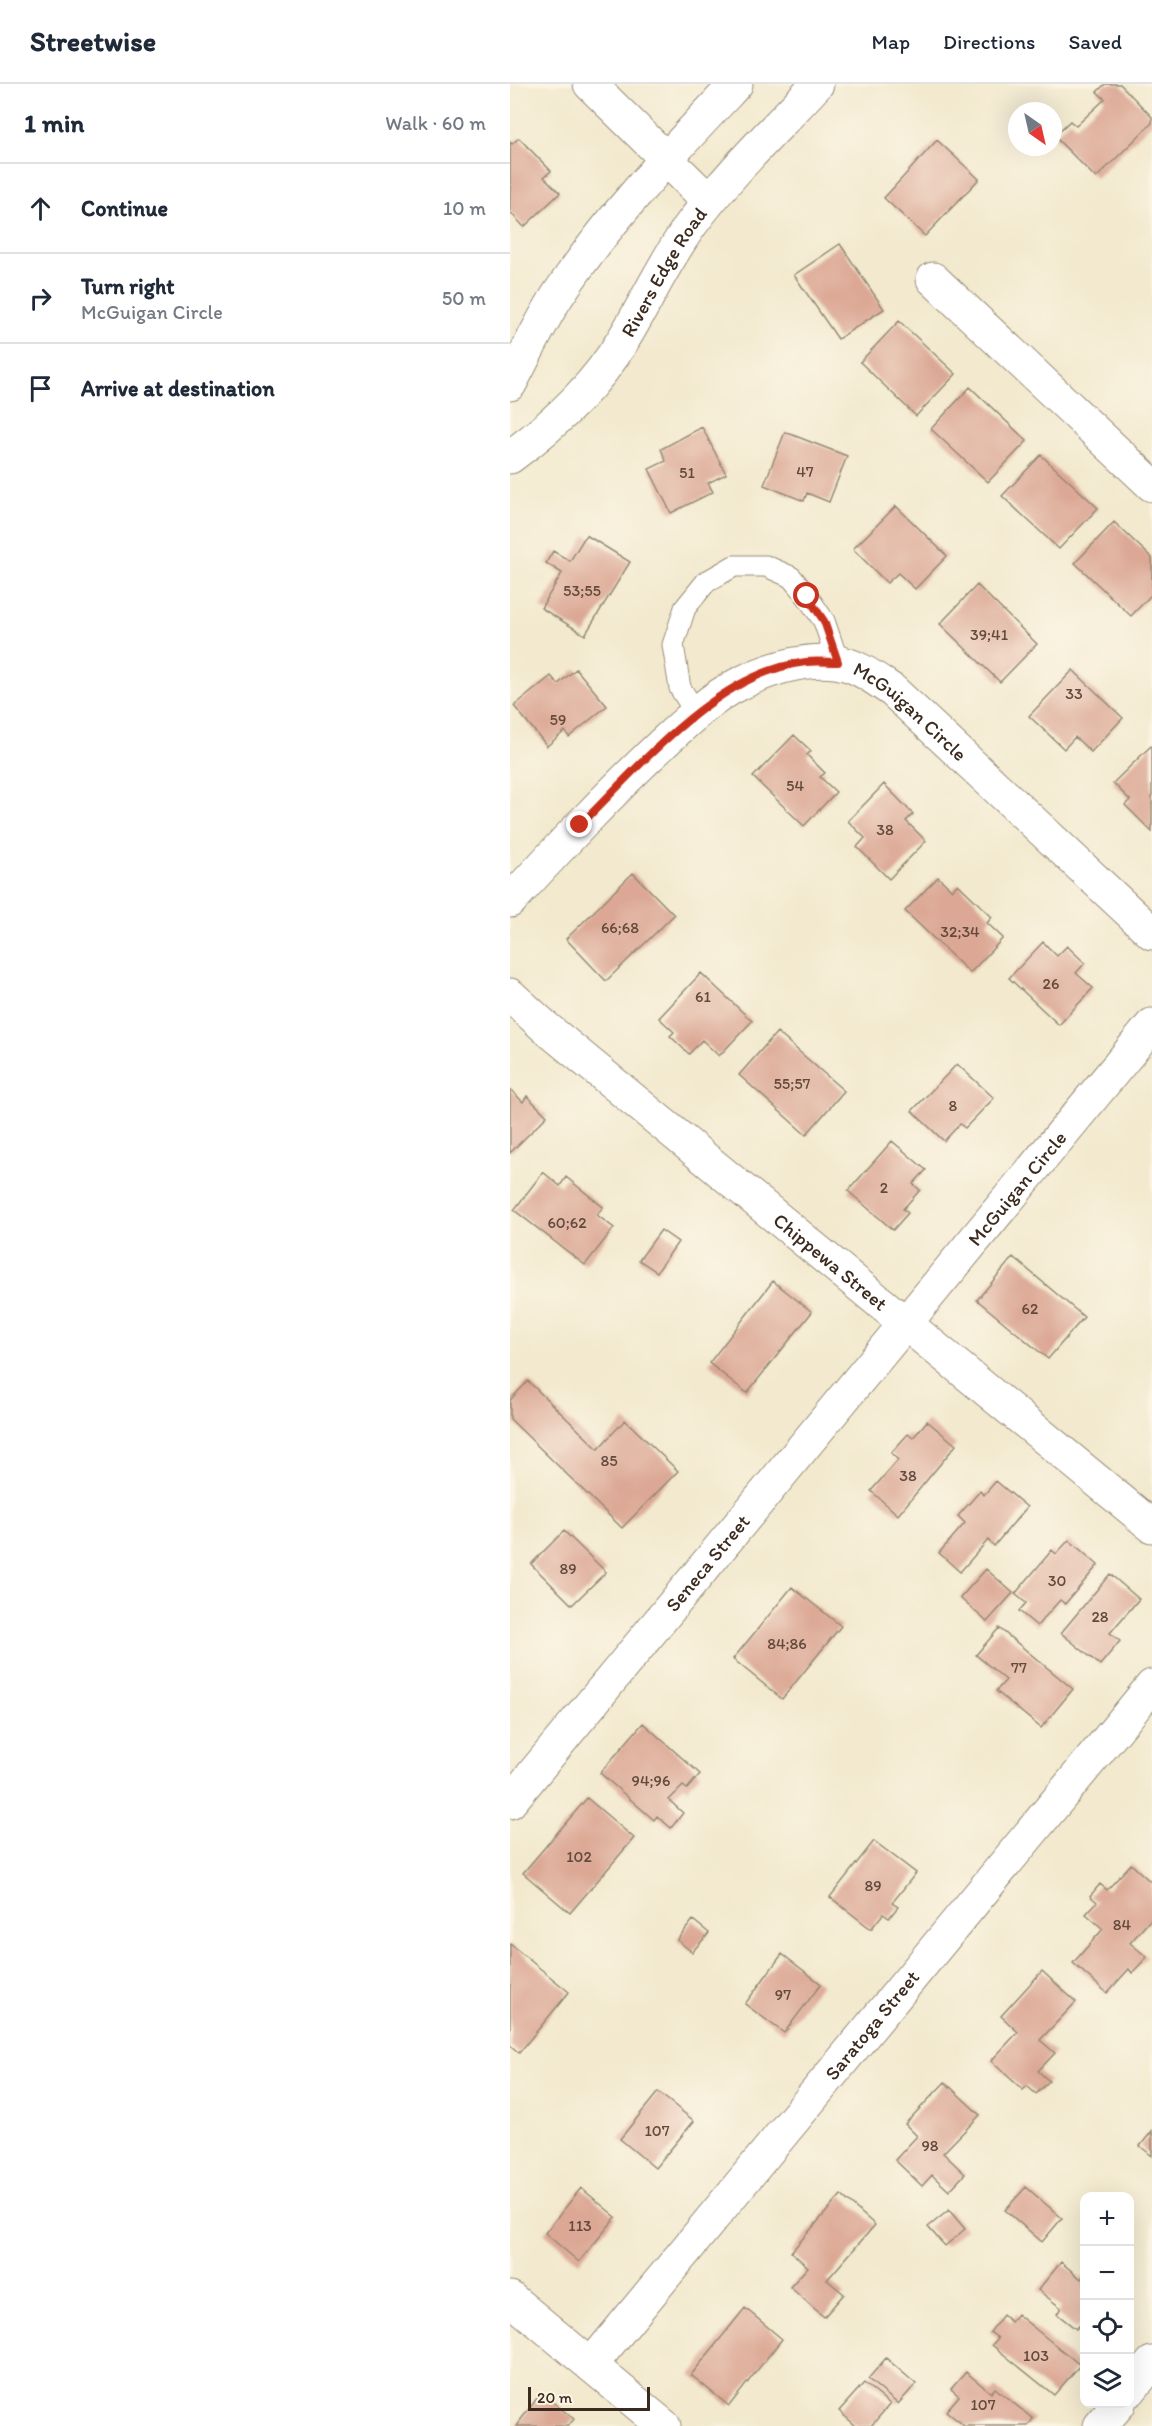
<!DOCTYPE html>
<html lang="en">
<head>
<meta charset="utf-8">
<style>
	:root { --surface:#fff; --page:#f6f6f7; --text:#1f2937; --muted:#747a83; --line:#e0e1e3 }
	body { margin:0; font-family:Itim,sans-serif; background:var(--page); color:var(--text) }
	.controls { position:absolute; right:18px; bottom:18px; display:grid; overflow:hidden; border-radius:12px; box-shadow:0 6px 24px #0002 }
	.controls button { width:54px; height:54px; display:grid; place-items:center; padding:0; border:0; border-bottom:2px solid var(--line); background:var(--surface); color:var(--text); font:30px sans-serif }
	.compass { position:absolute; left:498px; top:18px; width:54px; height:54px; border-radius:50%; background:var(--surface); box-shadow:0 6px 24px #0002; rotate:146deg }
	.scale { position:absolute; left:18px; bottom:15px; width:122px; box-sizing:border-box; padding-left:6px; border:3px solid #3b2a1e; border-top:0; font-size:16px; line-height:21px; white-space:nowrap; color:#3b2a1e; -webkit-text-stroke:4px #fcf5e5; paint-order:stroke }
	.stop { position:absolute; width:18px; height:18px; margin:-14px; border:4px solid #c8321e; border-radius:50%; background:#fff }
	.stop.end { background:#c8321e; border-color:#fff; box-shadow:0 2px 6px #0008 }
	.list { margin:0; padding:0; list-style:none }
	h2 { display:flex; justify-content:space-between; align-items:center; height:78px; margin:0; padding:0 24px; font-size:26px }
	h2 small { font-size:20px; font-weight:400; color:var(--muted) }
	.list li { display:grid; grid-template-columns:39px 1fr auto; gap:18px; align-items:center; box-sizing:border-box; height:90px; padding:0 24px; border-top:2px solid var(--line) }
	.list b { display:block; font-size:22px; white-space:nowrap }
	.list p { margin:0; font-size:20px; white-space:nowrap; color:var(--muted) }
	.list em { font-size:20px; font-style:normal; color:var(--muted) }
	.icon { flex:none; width:33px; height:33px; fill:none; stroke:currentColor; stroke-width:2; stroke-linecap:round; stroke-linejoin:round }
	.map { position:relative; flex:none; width:642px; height:2342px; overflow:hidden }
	header { display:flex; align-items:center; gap:36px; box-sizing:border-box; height:84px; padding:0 30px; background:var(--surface); border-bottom:2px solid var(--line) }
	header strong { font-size:28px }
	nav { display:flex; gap:33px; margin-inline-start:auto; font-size:21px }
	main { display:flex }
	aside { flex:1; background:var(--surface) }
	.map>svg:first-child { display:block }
	.building { fill:#dca895 }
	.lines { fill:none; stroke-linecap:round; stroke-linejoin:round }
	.lane-casing { stroke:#968a76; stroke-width:23 }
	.street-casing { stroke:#968a76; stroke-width:35 }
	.lane { stroke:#fff; stroke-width:21 }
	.street { stroke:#fff; stroke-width:33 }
	.route { stroke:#c8321e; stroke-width:8 }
	.labels { text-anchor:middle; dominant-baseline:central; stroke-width:6; stroke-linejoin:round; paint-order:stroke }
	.number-label { font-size:16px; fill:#634a3c }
	.street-label { font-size:20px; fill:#3b2a1e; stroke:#fcf5e5 }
</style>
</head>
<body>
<header>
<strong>Streetwise</strong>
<nav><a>Map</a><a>Directions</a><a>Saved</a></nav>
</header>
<main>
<aside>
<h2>1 min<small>Walk · 60 m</small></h2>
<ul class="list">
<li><svg class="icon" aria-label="ahead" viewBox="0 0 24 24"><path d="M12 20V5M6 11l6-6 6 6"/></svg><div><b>Continue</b></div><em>10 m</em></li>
<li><svg class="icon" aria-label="right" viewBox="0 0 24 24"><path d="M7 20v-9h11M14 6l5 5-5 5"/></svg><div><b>Turn right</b><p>McGuigan Circle</p></div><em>50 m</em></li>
<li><svg class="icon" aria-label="arrive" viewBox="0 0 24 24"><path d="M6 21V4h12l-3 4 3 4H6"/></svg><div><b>Arrive at destination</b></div></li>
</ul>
</aside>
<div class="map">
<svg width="642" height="2342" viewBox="0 0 642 2342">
	<rect width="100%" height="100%" fill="#fcf5e5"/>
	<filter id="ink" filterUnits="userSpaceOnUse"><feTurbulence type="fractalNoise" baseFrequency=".0167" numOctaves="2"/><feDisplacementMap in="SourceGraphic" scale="12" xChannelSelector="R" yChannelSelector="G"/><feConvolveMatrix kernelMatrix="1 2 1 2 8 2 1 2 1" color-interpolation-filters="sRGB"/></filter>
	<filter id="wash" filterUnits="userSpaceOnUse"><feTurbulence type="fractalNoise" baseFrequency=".008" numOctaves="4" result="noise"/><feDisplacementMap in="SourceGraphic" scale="24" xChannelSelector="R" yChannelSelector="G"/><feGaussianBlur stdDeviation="1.35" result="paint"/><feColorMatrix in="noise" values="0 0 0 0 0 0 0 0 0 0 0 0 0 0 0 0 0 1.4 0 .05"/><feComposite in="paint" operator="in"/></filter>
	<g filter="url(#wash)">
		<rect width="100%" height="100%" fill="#f2e9ce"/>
		<g id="blocks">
			<path class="building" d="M 595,0 L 610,0 L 642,33 L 642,39 L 586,94 L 544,52 L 560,37 L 566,42 L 595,15 L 587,8 Z
				M 9,54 L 41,87 L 34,93 L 50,109 L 14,143 L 0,128 L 0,58 L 2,60 Z
				M 427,56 L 469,95 L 415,152 L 374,114 Z
				M 330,160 L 374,225 L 328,255 L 284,191 Z
				M 389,237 L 446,290 L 406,332 L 350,278 Z
				M 460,303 L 517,357 L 478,398 L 421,345 Z
				M 192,343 L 216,390 L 198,399 L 203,408 L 161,429 L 139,385 L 156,377 L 151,365 Z
				M 275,348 L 337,372 L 319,418 L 297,409 L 294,417 L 254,401 Z
				M 531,371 L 588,424 L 549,465 L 492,412 Z
				M 386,422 L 437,472 L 405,505 L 388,489 L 377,499 L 343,465 Z
				M 604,438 L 642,474 L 642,510 L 621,532 L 565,479 Z
				M 76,451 L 120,478 L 75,551 L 31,524 L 52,489 L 36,479 L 43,467 L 60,477 Z
				M 467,501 L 527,560 L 490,598 L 430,540 Z
				M 66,585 L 97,622 L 59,653 L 55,647 L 37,662 L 4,622 L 41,592 L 48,600 Z
				M 563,586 L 613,634 L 581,668 L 565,653 L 554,665 L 519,632 Z
				M 284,651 L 301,667 L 297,671 L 315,689 L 310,693 L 326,708 L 294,742 L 243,693 Z
				M 641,662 L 642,663 L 642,748 L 615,721 L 620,716 L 603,699 Z
				M 374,700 L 403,730 L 396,737 L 416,757 L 379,795 L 347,763 L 355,754 L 338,737 Z
				M 123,789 L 164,831 L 96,897 L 56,855 Z
				M 428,793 L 442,806 L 448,800 L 482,833 L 477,839 L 493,854 L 460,889 L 395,827 Z
				M 533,858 L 547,872 L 557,862 L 575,879 L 566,889 L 583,904 L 549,941 L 499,894 Z
				M 191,889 L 242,937 L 209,972 L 192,956 L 179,970 L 160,952 L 164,948 L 149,934 Z
				M 267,948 L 334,1007 L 296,1051 L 229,991 Z
				M 447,980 L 484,1014 L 455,1044 L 450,1040 L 434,1057 L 402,1027 Z
				M 0,1005 L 13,1018 L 17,1012 L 37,1032 L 0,1069 Z
				M 382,1057 L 416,1086 L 403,1100 L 410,1106 L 393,1125 L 398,1129 L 383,1146 L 338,1107 Z
				M 33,1088 L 50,1102 L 56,1093 L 93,1123 L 87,1131 L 104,1144 L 75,1181 L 4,1126 Z
				M 151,1146 L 168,1158 L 147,1188 L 129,1176 Z
				M 503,1173 L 574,1233 L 538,1275 L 467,1216 Z
				M 263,1197 L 302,1228 L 237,1309 L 199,1279 Z
				M 18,1297 L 88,1365 L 115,1336 L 168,1387 L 112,1444 L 0,1335 L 0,1316 Z
				M 417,1337 L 446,1361 L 388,1431 L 361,1407 L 388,1376 L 381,1369 L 398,1350 L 403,1354 Z
				M 486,1397 L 517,1423 L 484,1462 L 478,1456 L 450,1488 L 429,1469 L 455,1439 L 448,1432 L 470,1407 L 474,1411 Z
				M 54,1447 L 96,1488 L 62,1521 L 21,1480 Z
				M 559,1456 L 588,1481 L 555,1520 L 550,1516 L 527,1542 L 509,1527 L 516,1519 L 505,1510 L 542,1466 L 546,1470 Z
				M 476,1485 L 503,1509 L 477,1538 L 450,1514 Z
				M 600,1490 L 629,1515 L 600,1549 L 610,1557 L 590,1581 L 551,1549 Z
				M 282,1503 L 331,1542 L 272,1615 L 223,1575 Z
				M 489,1544 L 563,1605 L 531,1644 L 486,1607 L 496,1596 L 466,1571 Z
				M 133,1639 L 190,1690 L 177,1705 L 173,1702 L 159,1716 L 173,1729 L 161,1744 L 147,1732 L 144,1736 L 90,1689 Z
				M 77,1714 L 124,1754 L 60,1829 L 13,1789 Z
				M 364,1757 L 406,1789 L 382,1819 L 388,1823 L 379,1834 L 373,1830 L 361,1845 L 320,1813 Z
				M 621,1780 L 642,1799 L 642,1834 L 620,1859 L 637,1873 L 622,1889 L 619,1885 L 597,1909 L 563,1879 L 593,1845 L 576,1830 L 587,1818 L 580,1812 L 590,1800 L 597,1806 Z
				M 183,1836 L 199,1849 L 182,1868 L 167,1856 Z
				M 0,1860 L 59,1908 L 9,1969 L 0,1961 Z
				M 272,1870 L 311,1900 L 274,1949 L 235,1920 Z
				M 532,1887 L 566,1918 L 530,1956 L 545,1969 L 528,1987 L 539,1997 L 526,2010 L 517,2002 L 513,2006 L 481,1977 L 508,1948 L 491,1932 Z
				M 435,1998 L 470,2031 L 433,2069 L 455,2090 L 439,2107 L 422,2091 L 412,2102 L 385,2076 L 407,2052 L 395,2040 Z
				M 148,2008 L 184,2037 L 145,2084 L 110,2055 Z
				M 642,2047 L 642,2072 L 630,2062 Z
				M 516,2103 L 552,2134 L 532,2158 L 495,2126 Z
				M 71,2104 L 106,2133 L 69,2178 L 35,2149 Z
				M 331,2111 L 365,2141 L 317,2196 L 334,2210 L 314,2233 L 280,2203 L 298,2183 L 281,2168 Z
				M 439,2126 L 455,2145 L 435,2162 L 418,2143 Z
				M 551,2178 L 571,2195 L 574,2191 L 574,2244 L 571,2240 L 566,2245 L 547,2230 L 551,2224 L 528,2206 Z
				M 235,2224 L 272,2255 L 219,2322 L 181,2291 Z
				M 507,2230 L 570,2281 L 544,2311 L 482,2261 L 488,2254 L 480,2248 L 493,2231 L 501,2238 Z
				M 376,2274 L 406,2300 L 388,2320 L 358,2295 Z
				M 456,2288 L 481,2309 L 485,2304 L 523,2335 L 518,2342 L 454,2342 L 436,2327 L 449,2312 L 441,2305 Z
				M 354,2299 L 380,2320 L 361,2342 L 346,2342 L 329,2327 Z
				M 31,2309 L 64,2335 L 58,2342 L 6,2342 Z"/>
		</g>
	</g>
	<g filter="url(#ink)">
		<use href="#blocks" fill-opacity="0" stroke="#968a76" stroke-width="1.5"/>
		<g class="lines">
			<defs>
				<path id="lane" d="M 186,629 L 170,604 L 163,561 L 175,524 L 196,498 L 224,482 L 256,482 L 281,493 L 297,512 L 314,537 L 328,578"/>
				<g id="street">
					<path d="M 80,0 L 199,117"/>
					<path d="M 423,195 L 642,401"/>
					<path d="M 0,300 C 16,270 30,239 48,211 C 99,134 163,67 226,0"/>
					<path id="s1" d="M 0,373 C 44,341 85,303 113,256 C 136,219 154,178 180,142 C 217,91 265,46 307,0"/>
					<path id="s2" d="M 0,817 C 49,764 98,711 150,662 C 174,640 199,615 229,600 C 259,585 292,574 326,578 C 348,581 365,595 383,607 L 642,849"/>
					<path id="s3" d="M 0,911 L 35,943 L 642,1442"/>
					<path id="s4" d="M 0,1718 L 642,941"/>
					<path d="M 0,2214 L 154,2342"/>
					<path id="s5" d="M 81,2281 L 642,1602"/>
					<path d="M 620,2306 L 642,2279"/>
					<path d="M 590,2342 L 609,2320"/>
				</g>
			</defs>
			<use href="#lane" class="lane-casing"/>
			<use href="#street" class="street-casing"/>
			<use href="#lane" class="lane"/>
			<use href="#street" class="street"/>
		</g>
	</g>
	<g class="lines" filter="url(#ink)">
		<path class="route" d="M 70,741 C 130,682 207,588 296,578 C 306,577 317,578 328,578 L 314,537 L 297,512"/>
	</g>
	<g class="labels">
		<g class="number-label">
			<text x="295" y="387">47</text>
			<text x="177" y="388">51</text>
			<text x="72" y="506">53;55</text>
			<text x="479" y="550">39;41</text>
			<text x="564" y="609">33</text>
			<text x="48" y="635">59</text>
			<text x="285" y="701">54</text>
			<text x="375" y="745">38</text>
			<text x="110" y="843">66;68</text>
			<text x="450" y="847">32;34</text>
			<text x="541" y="899">26</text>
			<text x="193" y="912">61</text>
			<text x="282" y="999">55;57</text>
			<text x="443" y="1021">8</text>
			<text x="374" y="1103">2</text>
			<text x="57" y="1138">60;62</text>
			<text x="520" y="1224">62</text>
			<text x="99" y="1376">85</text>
			<text x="398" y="1391">38</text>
			<text x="58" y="1484">89</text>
			<text x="547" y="1496">30</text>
			<text x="590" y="1532">28</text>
			<text x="277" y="1559">84;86</text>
			<text x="509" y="1583">77</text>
			<text x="141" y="1696">94;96</text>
			<text x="69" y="1772">102</text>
			<text x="363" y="1801">89</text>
			<text x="612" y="1840">84</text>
			<text x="273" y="1910">97</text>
			<text x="147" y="2046">107</text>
			<text x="420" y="2061">98</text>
			<text x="70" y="2141">113</text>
			<text x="526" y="2271">103</text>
			<text x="473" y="2320">107</text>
		</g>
		<g class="street-label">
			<text stroke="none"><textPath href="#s1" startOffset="243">Rivers Edge Road</textPath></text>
			<text stroke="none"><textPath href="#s2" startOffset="508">McGuigan Circle</textPath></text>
			<text stroke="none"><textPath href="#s4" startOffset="796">McGuigan Circle</textPath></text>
			<text stroke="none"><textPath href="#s3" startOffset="417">Chippewa Street</textPath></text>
			<text stroke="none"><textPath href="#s4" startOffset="310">Seneca Street</textPath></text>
			<text stroke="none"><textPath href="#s5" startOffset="441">Saratoga Street</textPath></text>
		</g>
	</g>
</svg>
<div class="controls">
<button>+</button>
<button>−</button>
<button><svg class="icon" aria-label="locate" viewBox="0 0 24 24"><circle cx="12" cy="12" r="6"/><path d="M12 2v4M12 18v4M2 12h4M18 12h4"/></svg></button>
<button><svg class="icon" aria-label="layers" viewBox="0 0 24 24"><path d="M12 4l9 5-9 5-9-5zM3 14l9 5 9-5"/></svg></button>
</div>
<svg class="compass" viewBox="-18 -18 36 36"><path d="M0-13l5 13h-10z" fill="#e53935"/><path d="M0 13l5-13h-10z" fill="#747a83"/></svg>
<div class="scale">20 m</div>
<div class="stop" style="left:297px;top:512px"></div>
<div class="stop end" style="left:70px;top:741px"></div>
</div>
</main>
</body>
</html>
